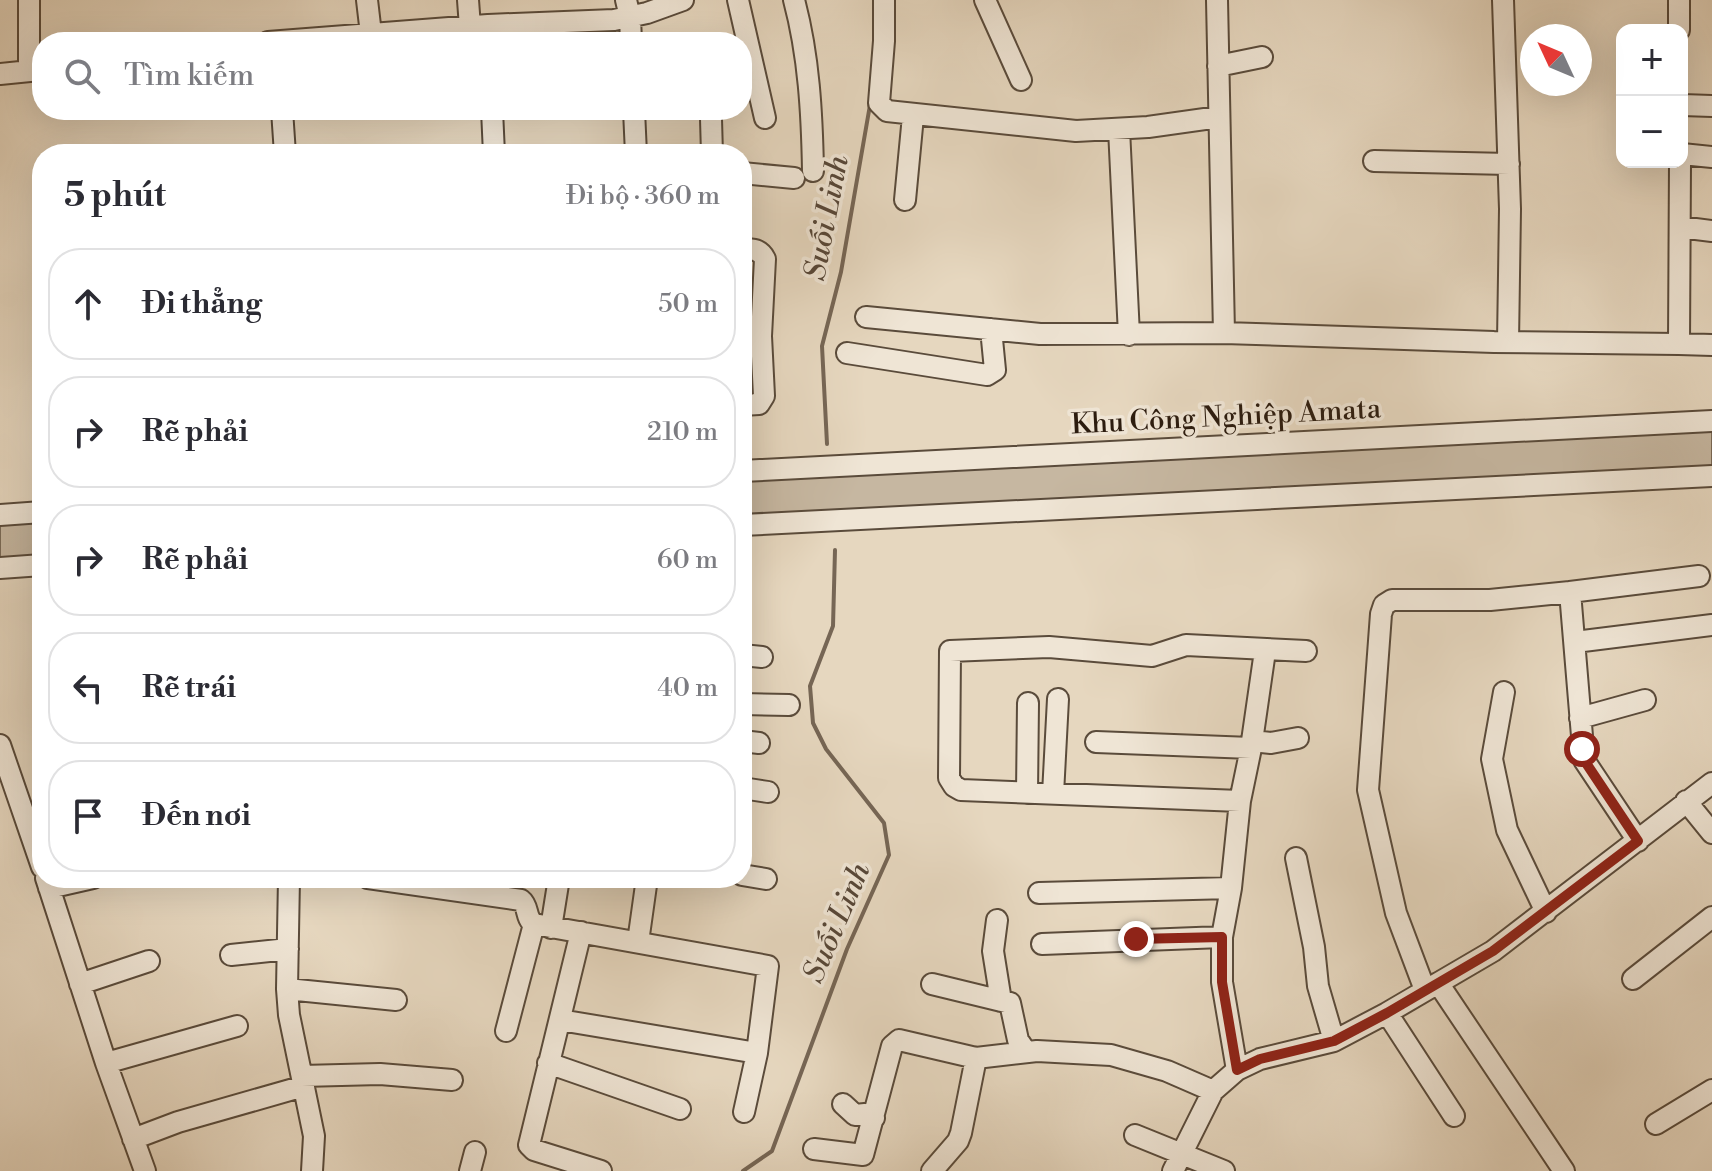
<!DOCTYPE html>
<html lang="vi">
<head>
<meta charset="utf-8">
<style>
	:root { --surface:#fff; --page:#f2f2f3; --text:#2b2b33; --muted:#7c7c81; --line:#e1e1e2 }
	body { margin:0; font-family:"Libre Bodoni",serif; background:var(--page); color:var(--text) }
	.controls { position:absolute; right:24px; top:24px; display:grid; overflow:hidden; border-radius:16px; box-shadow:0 8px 32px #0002 }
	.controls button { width:72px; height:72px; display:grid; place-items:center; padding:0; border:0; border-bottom:2px solid var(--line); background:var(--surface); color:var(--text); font:40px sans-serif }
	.compass { position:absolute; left:1520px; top:24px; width:72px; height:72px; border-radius:50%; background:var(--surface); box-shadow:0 8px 32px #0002; rotate:314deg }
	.stop { position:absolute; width:24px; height:24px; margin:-18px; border:6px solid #8f2418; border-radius:50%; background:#fff }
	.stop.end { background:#8f2418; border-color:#fff; box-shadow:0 2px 8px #0008 }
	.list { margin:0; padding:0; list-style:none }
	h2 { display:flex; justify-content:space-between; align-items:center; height:104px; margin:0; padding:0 32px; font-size:34px }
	h2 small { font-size:26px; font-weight:400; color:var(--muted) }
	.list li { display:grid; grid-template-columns:52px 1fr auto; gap:24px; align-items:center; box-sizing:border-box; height:112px; margin:0 16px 16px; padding:0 16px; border:2px solid var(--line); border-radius:32px }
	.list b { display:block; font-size:30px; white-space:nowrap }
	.list em { font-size:26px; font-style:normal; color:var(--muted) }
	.icon { flex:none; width:44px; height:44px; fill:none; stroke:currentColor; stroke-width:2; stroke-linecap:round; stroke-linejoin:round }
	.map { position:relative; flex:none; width:1712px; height:1171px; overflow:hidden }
	.search { position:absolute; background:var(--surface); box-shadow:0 8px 32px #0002; left:32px; top:32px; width:720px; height:88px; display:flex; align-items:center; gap:20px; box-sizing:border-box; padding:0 28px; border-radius:32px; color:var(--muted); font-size:30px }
	.panel { position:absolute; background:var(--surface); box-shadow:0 8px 32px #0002; left:32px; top:144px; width:720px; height:744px; border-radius:32px }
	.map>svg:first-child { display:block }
	.green { fill:#c6b7a1; stroke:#796a58; stroke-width:2 }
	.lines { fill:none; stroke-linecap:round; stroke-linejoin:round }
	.stream { stroke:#766655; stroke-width:4 }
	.minor-casing { stroke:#5a4b3b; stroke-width:24 }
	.minor { stroke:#efe5d5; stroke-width:20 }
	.route { stroke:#8f2418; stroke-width:10 }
	.labels { text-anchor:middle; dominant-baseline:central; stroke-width:7; stroke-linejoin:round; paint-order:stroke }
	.street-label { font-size:28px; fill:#2c1c0f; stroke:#efe5d5 }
	.water-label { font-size:30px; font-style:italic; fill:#574738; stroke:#efe5d5 }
</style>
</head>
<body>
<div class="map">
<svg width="1712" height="1171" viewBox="0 0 1712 1171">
	<rect width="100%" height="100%" fill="#e6d7bf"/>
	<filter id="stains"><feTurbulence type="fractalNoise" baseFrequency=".0025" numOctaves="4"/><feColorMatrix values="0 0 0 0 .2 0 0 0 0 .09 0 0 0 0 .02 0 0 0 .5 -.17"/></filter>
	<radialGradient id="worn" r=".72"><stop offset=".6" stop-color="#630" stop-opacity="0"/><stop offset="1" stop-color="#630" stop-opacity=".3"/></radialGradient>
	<path class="green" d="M 1712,429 L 1712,468 L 742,517 L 742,479 Z
		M 42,521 L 42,557 L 0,559 L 0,523 Z"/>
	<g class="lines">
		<path class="stream" d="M 827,444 L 822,346 L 841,272 L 870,105
			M 743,1171 L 772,1151 L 847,949 L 889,855 L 884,823 L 826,749 L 813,723 L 810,686 L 833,626 L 835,550"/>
		<defs>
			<path id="minor" d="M 367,0 L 371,34
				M 468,0 L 470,27
				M 626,0 L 630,17 L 631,42
				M 738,0 L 765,118
				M 794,0 C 809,56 812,114 813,171
				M 884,0 L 884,41 L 879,103 L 887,111 L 1076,131 L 1148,127 L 1219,117
				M 985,0 L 1021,80
				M 1217,0 L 1224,333
				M 1503,0 L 1510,209 L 1508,342
				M 1679,0 L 1679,30
				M 268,42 L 488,25 L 614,20 L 647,13 L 683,0
				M 1218,66 L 1262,57
				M 29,71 L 29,0
				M 0,74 L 40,70
				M 1682,105 L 1712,106
				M 282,110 L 285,154
				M 492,110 L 494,154
				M 634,110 L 636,154
				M 711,119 L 712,154
				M 1119,129 L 1129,335
				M 1682,154 L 1712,157
				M 1374,161 L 1509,164
				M 742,173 L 794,178
				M 905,200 L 913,116
				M 1680,227 L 1712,231
				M 742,249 C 753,249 760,249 765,259 L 761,336 L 764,396 L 759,404 L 742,405
				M 866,317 L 1040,334 L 1224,333 L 1494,342 L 1679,344 L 1680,162
				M 1679,344 L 1712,345
				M 847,353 L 987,375 L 995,370 L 991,329
				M 742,471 L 1712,421
				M 0,515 L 42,512
				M 742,525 L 1712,476
				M 0,568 L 42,565
				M 1570,592 L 1699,576
				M 1575,642 L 1712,625
				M 742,655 L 762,657
				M 1504,692 L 1492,759 L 1507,830 L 1546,912
				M 742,704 L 789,705
				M 1580,718 L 1645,700
				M 742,741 L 759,743
				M 1252,741 L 1271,743 L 1298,738
				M 1096,742 L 1251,748
				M 0,745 L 42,867
				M 742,788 L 768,792
				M 1027,793 L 1028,703
				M 1053,794 L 1058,699
				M 1240,801 L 961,790 L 954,786 L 949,778 L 950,651 L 1049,647 L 1152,656 L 1186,645 L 1306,651
				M 1686,801 L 1712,833
				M 1296,858 L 1314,947 L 1318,986 L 1334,1041
				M 742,875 L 766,879
				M 46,878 L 106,1063 L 145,1171
				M 289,878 L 287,989 L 289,1015 L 314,1136 L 312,1171
				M 368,878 L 521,900 C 529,906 525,918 534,924 L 768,966 L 757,1053 L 744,1112
				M 49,888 L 93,878
				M 1039,893 L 1231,888
				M 997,920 L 993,951 L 1001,1001
				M 551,928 L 559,878
				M 581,932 L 529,1145 L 534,1150 L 601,1171
				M 638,942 L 647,878
				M 1042,944 L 1222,937
				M 231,955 L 288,949
				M 1633,979 L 1712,917
				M 1438,983 L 1564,1171
				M 80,984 L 149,961
				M 932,984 L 1010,1003 L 1018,1040 L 1026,1052
				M 287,989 L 396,1000
				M 1425,990 L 1396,913 L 1368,790 L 1381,614 L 1384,605 L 1392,600 L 1490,600 L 1570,592 L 1584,760 L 1638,841
				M 1387,1013 L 1454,1116
				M 560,1020 L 757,1053
				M 506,1031 L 534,924
				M 106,1063 L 237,1026
				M 548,1063 L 680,1109
				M 1237,1070 L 1222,982 L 1222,937 L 1231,888 L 1240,801 L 1251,748 L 1265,651
				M 302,1076 L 380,1074 L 452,1080
				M 843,1104 L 855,1115 L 865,1114 L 874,1118
				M 1656,1124 L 1712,1090
				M 1135,1135 L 1224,1171
				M 133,1139 L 178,1122 L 304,1086
				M 814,1149 L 863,1155 L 892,1046 L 899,1040 L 976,1058 L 1037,1051 L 1111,1055 L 1167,1071 L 1213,1091
				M 470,1171 L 475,1152
				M 932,1171 L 958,1141 L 961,1133 L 976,1058
				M 1173,1171 L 1213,1091 L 1237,1070 L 1260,1059 L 1334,1041 L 1387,1013 L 1493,951 L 1712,783"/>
		</defs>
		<use href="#minor" class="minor-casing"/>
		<use href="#minor" class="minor"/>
	</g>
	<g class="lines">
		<path class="route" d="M 1136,939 L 1222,937 L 1222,982 L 1237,1070 L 1260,1059 L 1334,1041 L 1387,1013 L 1493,951 L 1638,841 L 1584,760 L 1582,749"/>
	</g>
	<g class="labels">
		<g class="street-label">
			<text transform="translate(1226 417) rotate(-3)">Khu Công Nghiệp Amata</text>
		</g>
		<g class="water-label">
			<text transform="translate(827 218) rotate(-79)">Suối Linh</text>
			<text transform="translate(837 923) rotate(-67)">Suối Linh</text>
		</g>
	</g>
	<rect width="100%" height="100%" filter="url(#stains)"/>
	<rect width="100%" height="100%" fill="url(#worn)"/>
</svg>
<div class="controls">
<button>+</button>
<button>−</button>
</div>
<svg class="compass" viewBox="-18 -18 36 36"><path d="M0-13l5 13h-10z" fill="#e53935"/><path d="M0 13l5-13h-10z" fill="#7c7c81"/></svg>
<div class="stop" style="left:1582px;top:749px"></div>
<div class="stop end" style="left:1136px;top:939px"></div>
<div class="search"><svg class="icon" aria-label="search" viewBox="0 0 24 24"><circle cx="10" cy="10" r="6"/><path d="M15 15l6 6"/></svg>Tìm kiếm</div>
<section class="panel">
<h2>5 phút<small>Đi bộ · 360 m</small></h2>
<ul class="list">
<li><svg class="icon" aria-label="ahead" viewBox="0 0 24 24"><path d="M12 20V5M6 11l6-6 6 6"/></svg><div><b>Đi thẳng</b></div><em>50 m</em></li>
<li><svg class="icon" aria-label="right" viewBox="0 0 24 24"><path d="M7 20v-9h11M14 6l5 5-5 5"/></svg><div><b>Rẽ phải</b></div><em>210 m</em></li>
<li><svg class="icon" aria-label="right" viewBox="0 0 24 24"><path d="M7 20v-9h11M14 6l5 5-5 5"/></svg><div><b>Rẽ phải</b></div><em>60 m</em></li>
<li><svg class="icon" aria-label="left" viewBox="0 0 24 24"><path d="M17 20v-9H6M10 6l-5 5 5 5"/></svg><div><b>Rẽ trái</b></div><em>40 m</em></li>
<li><svg class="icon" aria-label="arrive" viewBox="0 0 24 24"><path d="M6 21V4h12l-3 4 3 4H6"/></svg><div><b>Đến nơi</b></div></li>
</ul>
</section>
</div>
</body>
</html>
